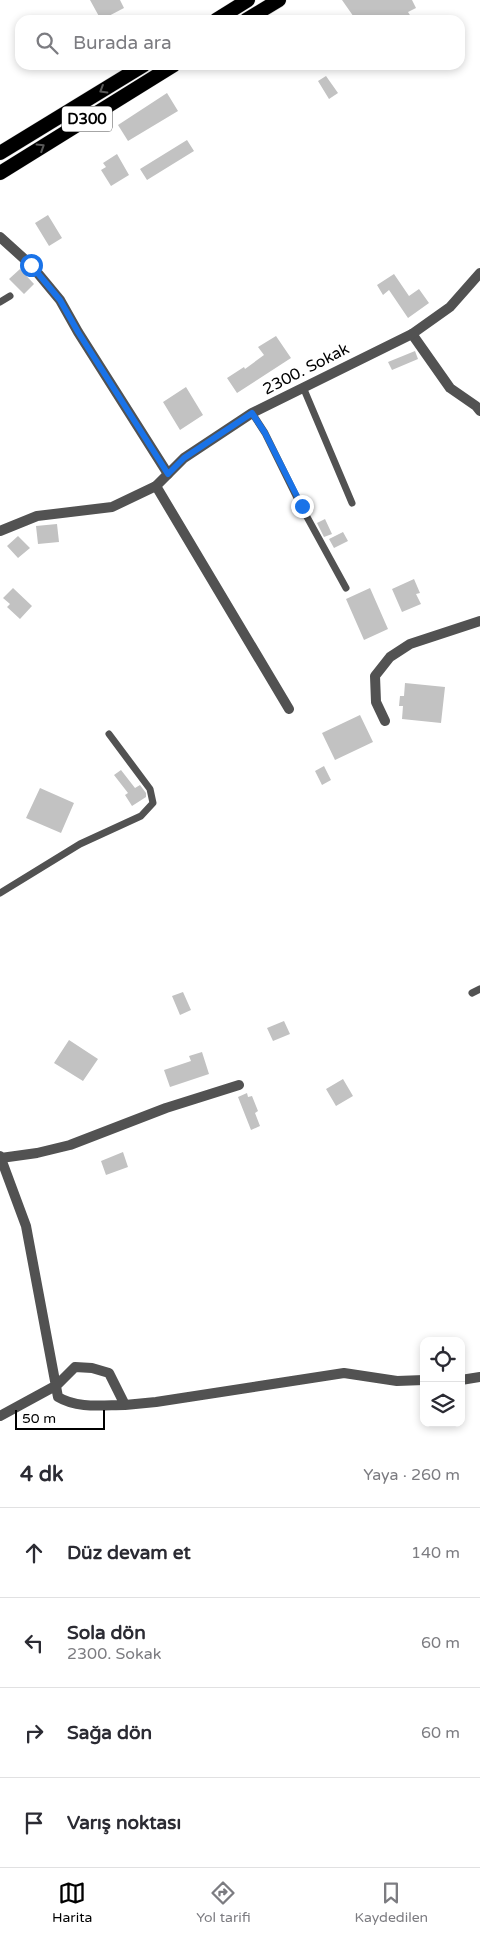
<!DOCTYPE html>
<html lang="tr">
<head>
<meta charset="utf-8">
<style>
	:root { --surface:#fff; --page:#f2f2f3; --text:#2b2b33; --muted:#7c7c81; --line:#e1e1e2; --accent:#000 }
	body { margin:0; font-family:"Varela Round",sans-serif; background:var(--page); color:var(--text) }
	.controls { position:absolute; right:15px; bottom:15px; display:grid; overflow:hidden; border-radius:10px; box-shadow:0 2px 8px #0003 }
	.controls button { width:45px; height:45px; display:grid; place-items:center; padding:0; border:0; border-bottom:1px solid var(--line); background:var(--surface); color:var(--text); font:25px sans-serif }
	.scale { position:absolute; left:15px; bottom:12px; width:90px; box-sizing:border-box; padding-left:5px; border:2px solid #000; border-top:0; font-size:14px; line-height:18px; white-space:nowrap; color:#000; -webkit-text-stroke:4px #fff; paint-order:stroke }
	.stop { position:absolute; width:15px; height:15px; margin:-11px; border:4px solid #1a73e8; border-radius:50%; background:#fff }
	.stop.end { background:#1a73e8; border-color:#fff; box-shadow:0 1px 5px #0008 }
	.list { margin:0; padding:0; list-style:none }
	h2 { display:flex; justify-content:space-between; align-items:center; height:65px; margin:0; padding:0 20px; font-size:21px }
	h2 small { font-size:16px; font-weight:400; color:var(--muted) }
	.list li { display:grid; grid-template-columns:32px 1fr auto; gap:15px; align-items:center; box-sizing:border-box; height:90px; padding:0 20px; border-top:1px solid var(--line) }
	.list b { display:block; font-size:19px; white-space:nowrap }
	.list p { margin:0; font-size:16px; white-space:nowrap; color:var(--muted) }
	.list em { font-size:16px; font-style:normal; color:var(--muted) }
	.icon { flex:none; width:28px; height:28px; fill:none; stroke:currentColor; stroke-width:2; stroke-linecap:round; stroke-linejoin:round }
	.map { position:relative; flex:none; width:480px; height:1442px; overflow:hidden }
	.search { position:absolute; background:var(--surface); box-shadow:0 2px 8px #0003; left:15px; right:15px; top:15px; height:55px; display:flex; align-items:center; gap:12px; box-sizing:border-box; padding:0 18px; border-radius:15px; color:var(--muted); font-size:19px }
	.sheet { height:425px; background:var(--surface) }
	nav { display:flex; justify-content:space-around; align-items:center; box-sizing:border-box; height:70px; border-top:1px solid var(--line); background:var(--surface); font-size:14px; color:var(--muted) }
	nav a { display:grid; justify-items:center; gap:2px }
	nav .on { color:var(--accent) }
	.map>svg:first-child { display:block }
	.building { fill:#c2c2c2 }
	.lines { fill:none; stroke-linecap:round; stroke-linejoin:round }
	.trunk-casing { stroke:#dbdbdb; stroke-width:15 }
	.service { stroke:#525252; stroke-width:7 }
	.minor { stroke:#525252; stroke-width:10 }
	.tertiary { stroke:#525252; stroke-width:10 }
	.trunk { stroke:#000; stroke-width:14 }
	.oneway { stroke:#595959 }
	.route { stroke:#1a73e8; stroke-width:6 }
	.labels { text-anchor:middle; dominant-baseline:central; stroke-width:5; stroke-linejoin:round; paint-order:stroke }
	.shield { fill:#fff; stroke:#4c4c4c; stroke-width:1 }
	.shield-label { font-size:15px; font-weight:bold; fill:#000 }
	.street-label { font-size:16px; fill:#000; stroke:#fff }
</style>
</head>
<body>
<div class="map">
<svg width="480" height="1442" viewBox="0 0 480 1442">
	<rect width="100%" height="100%" fill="#fff"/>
	<path class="building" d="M 90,0 L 120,0 L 124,8 L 101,20 Z
		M 342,0 L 412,0 L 416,8 L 408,12 L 413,20 L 356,20 Z
		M 326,76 L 338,93 L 329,99 L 318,81 Z
		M 167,93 L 178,111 L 128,141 L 118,125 Z
		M 187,140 L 194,151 L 147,180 L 140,169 Z
		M 117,154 L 129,175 L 111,186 L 101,170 L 106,167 L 103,163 Z
		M 48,215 L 62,238 L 49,246 L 35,223 Z
		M 20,269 L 34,284 L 24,294 L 9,279 Z
		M 394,274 L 409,296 L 419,289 L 429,303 L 408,318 L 389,290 L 383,295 L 377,285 Z
		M 276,336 L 291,358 L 237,393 L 227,378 L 244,367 L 245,369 L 264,355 L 258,347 Z
		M 415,351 L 418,359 L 392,370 L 388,362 Z
		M 186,387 L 203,415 L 180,430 L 163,402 Z
		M 325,519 L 332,534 L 324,537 L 317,523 Z
		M 57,524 L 59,542 L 38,544 L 36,526 Z
		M 343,532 L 348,541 L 334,548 L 329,539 Z
		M 18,536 L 30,548 L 18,558 L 7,546 Z
		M 414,579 L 420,593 L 416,594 L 421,604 L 402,612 L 392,589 Z
		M 13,588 L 32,606 L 20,619 L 7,607 L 10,604 L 3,598 Z
		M 370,588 L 388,629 L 364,640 L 346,599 Z
		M 405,683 L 445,687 L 441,723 L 402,719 L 403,706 L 399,706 L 400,696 L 404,696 Z
		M 360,715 L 373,742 L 335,760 L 322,733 Z
		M 324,766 L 331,780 L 322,785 L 315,771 Z
		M 121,770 L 135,788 L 140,785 L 146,793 L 146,797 L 132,806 L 125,795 L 128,793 L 114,775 Z
		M 40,788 L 74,803 L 61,833 L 26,818 Z
		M 183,992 L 191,1010 L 180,1015 L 172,996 Z
		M 284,1021 L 290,1034 L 273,1041 L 267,1028 Z
		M 69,1040 L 98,1059 L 83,1081 L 54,1063 Z
		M 202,1052 L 209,1074 L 170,1087 L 164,1070 L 191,1061 L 189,1056 Z
		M 343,1079 L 353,1096 L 336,1106 L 326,1089 Z
		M 247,1093 L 248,1097 L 252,1096 L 258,1111 L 255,1113 L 260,1126 L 251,1130 L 238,1097 Z
		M 123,1152 L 128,1167 L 106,1175 L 101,1161 Z"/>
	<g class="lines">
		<defs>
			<path id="trunk" d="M 216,20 L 248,0
				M 246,20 L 279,0
				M 0,153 L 144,65
				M 0,173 L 174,65"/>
		</defs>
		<use href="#trunk" class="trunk-casing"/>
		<path class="service" d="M 0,302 L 10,296
			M 303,387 L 352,503
			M 252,413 L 265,433 L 301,506 L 346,588
			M 0,893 L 80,844 L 141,816 L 153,803 L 150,789 L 109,734
			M 472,993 L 480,989"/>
		<path class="minor" d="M 0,237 L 31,265 L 60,300 L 78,332 L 168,474
			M 412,334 L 450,388 L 476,406 L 480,411
			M 156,486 L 289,709
			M 385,721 L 376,702 L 375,676 L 390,657 L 410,644 L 480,621
			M 0,1156 L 26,1226 L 58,1397 C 78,1409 103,1405 125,1405
			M 1,1158 L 37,1153 L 70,1145 L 166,1108 L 239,1085
			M 461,1380 L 480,1377
			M 0,1416 L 57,1385 L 75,1367 L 92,1368 L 109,1373 L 125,1405 L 156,1402 L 344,1373 L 397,1381 L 424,1380"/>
		<path class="tertiary" d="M 0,531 L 37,516 L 112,507 L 156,486 L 184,458 L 252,413 L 412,334 L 450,307 L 480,273"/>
		<use href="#trunk" class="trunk"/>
	</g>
	<defs><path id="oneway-chevron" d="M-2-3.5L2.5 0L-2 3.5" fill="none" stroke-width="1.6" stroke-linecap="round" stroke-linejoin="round" transform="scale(1.25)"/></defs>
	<g class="oneway">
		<use href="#oneway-chevron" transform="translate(103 90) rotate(149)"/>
		<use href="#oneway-chevron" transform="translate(41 147) rotate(-32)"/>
	</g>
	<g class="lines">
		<path class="route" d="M 31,265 L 60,300 L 78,332 L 168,474 L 184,458 L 252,413 L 265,433 L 302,506"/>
	</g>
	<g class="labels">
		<rect class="shield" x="62" y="106.5" width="50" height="25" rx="4"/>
		<g class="shield-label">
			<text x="87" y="119">D300</text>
		</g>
		<g class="street-label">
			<text transform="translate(306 369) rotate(-27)">2300. Sokak</text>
		</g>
	</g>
</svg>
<div class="controls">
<button><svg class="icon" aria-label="locate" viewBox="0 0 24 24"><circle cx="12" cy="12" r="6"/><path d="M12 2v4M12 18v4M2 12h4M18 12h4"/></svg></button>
<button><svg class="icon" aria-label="layers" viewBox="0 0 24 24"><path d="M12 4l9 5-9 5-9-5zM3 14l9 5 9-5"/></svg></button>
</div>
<div class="scale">50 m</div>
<div class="stop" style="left:31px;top:265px"></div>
<div class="stop end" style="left:302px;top:506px"></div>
<div class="search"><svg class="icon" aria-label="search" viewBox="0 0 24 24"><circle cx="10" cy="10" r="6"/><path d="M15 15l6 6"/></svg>Burada ara</div>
</div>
<section class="sheet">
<h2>4 dk<small>Yaya · 260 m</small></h2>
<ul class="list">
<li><svg class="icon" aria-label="ahead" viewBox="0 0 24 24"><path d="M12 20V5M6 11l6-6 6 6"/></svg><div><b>Düz devam et</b></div><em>140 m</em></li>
<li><svg class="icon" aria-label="left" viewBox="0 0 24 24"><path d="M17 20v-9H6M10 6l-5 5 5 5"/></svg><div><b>Sola dön</b><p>2300. Sokak</p></div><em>60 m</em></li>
<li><svg class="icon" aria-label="right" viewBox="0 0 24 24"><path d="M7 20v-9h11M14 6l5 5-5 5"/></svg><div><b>Sağa dön</b></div><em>60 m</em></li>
<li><svg class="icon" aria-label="arrive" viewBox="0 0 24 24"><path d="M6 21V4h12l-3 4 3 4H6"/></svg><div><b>Varış noktası</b></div></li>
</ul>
</section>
<nav>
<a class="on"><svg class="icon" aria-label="map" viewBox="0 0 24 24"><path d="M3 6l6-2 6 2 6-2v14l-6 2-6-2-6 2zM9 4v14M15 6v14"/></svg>Harita</a>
<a><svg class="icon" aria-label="directions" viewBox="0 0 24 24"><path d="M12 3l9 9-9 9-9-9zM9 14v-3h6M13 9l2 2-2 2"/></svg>Yol tarifi</a>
<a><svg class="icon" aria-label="saved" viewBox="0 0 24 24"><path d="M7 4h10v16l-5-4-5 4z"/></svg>Kaydedilen</a>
</nav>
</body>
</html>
